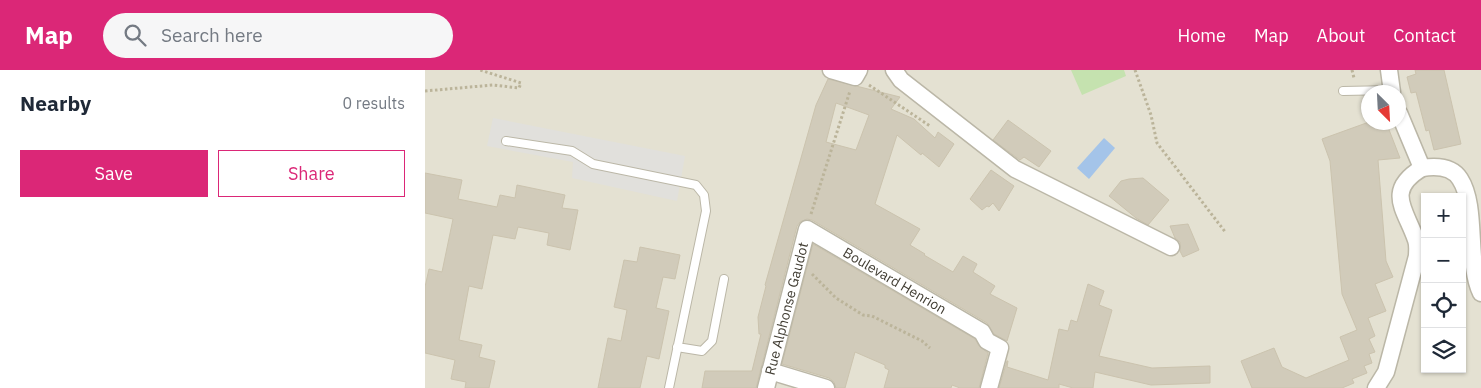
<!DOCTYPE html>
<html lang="en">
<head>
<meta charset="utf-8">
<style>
	:root { --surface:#fff; --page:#f6f6f7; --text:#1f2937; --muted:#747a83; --line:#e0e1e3; --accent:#db2777 }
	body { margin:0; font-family:"IBM Plex Sans",sans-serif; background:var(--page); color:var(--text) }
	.controls { position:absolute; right:15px; bottom:15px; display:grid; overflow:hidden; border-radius:0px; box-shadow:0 1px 4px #0004 }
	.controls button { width:45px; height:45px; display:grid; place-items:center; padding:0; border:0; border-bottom:1px solid var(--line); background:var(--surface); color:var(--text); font:25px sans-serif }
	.compass { position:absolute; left:936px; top:15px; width:45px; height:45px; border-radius:50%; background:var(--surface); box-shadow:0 1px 4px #0004; rotate:156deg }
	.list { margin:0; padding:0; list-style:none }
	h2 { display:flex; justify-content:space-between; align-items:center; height:65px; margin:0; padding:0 20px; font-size:21px }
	h2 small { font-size:16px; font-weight:400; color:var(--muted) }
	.actions { display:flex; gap:10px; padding:15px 20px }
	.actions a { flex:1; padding:11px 0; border:1px solid var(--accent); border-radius:0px; text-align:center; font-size:18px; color:var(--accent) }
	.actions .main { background:var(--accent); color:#fff }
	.icon { flex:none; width:28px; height:28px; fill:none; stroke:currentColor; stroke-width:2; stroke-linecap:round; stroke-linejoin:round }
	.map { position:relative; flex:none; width:1056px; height:318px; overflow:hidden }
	header { display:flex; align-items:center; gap:30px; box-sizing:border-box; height:70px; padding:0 25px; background:var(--accent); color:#fff }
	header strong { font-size:24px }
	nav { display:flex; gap:28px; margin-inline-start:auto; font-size:18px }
	.search { width:350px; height:45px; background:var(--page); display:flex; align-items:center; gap:12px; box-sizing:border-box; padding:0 18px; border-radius:28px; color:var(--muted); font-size:19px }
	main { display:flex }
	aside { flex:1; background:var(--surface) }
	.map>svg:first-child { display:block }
	.residential { fill:#e4e1d2; fill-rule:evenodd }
	.green { fill:#c5e2af }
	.parking { fill:#e1e0dc }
	.water { fill:#a4c4e9 }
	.building { fill:#d1cbba; stroke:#cbc3ae; fill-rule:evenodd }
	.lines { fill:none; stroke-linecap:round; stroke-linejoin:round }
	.lane-casing { stroke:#bbb7a7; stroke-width:10 }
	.street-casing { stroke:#bbb7a7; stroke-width:19 }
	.path { stroke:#bbb49a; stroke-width:3; stroke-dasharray:2.5 2.5; stroke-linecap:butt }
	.lane { stroke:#fff; stroke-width:8 }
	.street { stroke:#fff; stroke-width:16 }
	.labels { text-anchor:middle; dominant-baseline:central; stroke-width:4.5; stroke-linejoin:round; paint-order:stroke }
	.street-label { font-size:14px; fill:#423e34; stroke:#fff }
</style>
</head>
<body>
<header>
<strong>Map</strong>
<div class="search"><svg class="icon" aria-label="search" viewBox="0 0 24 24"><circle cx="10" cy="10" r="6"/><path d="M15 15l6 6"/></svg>Search here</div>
<nav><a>Home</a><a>Map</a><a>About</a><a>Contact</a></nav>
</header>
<main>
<aside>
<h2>Nearby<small>0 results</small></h2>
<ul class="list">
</ul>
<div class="actions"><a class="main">Save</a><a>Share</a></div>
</aside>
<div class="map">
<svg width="1056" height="318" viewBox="0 0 1056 318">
	<rect width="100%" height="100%" fill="#f0eee4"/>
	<path class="residential" d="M 0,0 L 1056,0 L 1056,318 L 0,318 ZM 944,22 L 974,22 L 974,52 L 944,52 ZM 1000,127 L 1037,127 L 1037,299 L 1000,299 Z"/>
	<path class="green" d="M 646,0 L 699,0 L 701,6 L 657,25 Z"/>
	<path class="parking" d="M 68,48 L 260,86 L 252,131 L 147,108 L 148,92 L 62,76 Z"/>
	<path class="water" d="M 679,68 L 690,78 L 664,109 L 652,98 Z"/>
	<path class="building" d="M 990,0 L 1019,0 L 1036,74 L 1009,80 L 1004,60 L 1001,61 L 991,22 L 986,23 L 982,7 L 991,4 Z
		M 403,9 L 475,27 L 466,39 L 489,49 L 510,68 L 513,62 L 529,74 L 514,97 L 497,83 L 496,85 L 472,65 L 450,134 L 495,159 L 485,175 L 500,184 L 499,185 L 528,202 L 538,186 L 552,194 L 548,202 L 570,216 L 565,224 L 592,238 L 582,271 L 569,264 L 562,253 L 387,150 L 382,149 L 375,152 L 372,156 L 331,318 L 277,318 L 280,301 L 327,301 L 336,264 L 334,264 L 333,247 L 341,216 L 340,215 L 391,35 ZM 411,33 L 444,45 L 431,80 L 401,72 Z
		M 583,50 L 626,81 L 614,97 L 599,87 L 595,90 L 568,70 Z
		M 944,52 L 961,52 L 975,88 L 953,90 L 961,191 L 968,207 L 950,214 L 961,241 L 943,248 L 950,266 L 944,269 L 950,282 L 944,284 L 947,293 L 939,296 L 942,303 L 927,309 L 929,313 L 917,318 L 827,318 L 816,291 L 849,278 L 857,297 L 881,308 L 924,290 L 915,267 L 932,260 L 917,224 L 905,91 L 897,69 Z
		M 566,100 L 589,116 L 574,141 L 568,133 L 564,137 L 562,136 L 557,140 L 545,129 Z
		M 0,103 L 37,110 L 33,129 L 72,137 L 75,125 L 90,128 L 92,115 L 140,125 L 137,138 L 153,140 L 145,180 L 122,175 L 124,163 L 93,157 L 90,169 L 68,165 L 57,219 L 44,216 L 34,270 L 57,275 L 54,287 L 70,291 L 64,318 L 40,318 L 41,312 L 26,309 L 30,290 L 0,283 L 0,217 L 4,199 L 17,202 L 28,149 L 0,143 Z
		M 718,108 L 744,130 L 723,155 L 711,148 L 684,126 L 696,111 L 704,109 Z
		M 763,154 L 774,180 L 758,187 L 755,181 L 755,172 L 750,168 L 745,156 Z
		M 388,174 L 550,269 L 554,276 L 563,283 L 554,318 L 535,318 L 527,315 L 526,318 L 459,318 L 464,300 L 460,298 L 460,295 L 430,282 L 420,318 L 411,318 L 409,312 L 404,308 L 357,294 Z
		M 215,177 L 255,185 L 250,209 L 238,207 L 231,238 L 244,241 L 234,289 L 222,286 L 215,318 L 173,318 L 183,268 L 196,271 L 202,240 L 189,237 L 199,190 L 212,192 Z
		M 663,214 L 679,221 L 674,235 L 687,240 L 674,286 L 727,298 L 785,296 L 785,313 L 726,315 L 670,302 L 668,318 L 648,318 L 634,314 L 634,318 L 574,318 L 582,291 L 583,291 L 582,297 L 623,310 L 634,259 L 643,261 L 646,250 L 652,252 Z"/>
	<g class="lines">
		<defs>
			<path id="lane" d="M 918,21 L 967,20
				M 81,71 L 147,81 L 168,94 L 271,115 L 279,125 L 281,141 L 244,318
				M 252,277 L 277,281 L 287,271 L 299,209"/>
			<g id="street">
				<path d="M 406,0 L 430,7 L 434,0"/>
				<path d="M 469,0 L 476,10 L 590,99 L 746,177"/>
				<path d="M 964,0 L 967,22"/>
				<path d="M 997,98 C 1010,96 1027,96 1035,109 C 1053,137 1041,192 1056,223"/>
				<path d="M 345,301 L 401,318"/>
				<path id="s1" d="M 341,318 L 382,159 L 557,262 L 562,271 L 575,278 L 564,318"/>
				<path d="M 951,318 L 961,302 L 992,186 C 992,181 993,175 991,170 C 981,140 959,121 997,98 L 974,43"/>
			</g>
		</defs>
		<use href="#lane" class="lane-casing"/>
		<use href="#street" class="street-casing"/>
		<path class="path" d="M 710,0 L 726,45 L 732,73 L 801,163
			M 927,0 L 929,8
			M 444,15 L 505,56
			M 0,21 L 68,15 L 94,18 L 96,13 L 55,0
			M 386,144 L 425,21
			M 387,204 L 411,228 L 438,245 L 447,246 L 497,271 L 505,278"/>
		<use href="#lane" class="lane"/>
		<use href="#street" class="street"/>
	</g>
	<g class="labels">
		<g class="street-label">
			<text stroke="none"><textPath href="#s1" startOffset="266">Boulevard Henrion</textPath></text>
			<text stroke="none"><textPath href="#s1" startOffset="82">Rue Alphonse Gaudot</textPath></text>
		</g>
	</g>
</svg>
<div class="controls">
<button>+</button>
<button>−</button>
<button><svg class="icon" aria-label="locate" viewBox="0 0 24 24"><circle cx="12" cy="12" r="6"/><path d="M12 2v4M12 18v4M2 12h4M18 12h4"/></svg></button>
<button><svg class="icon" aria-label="layers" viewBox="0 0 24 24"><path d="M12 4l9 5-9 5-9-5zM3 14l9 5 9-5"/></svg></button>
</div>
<svg class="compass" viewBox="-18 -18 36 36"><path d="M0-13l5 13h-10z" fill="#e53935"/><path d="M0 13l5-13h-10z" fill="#747a83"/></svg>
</div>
</main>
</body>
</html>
